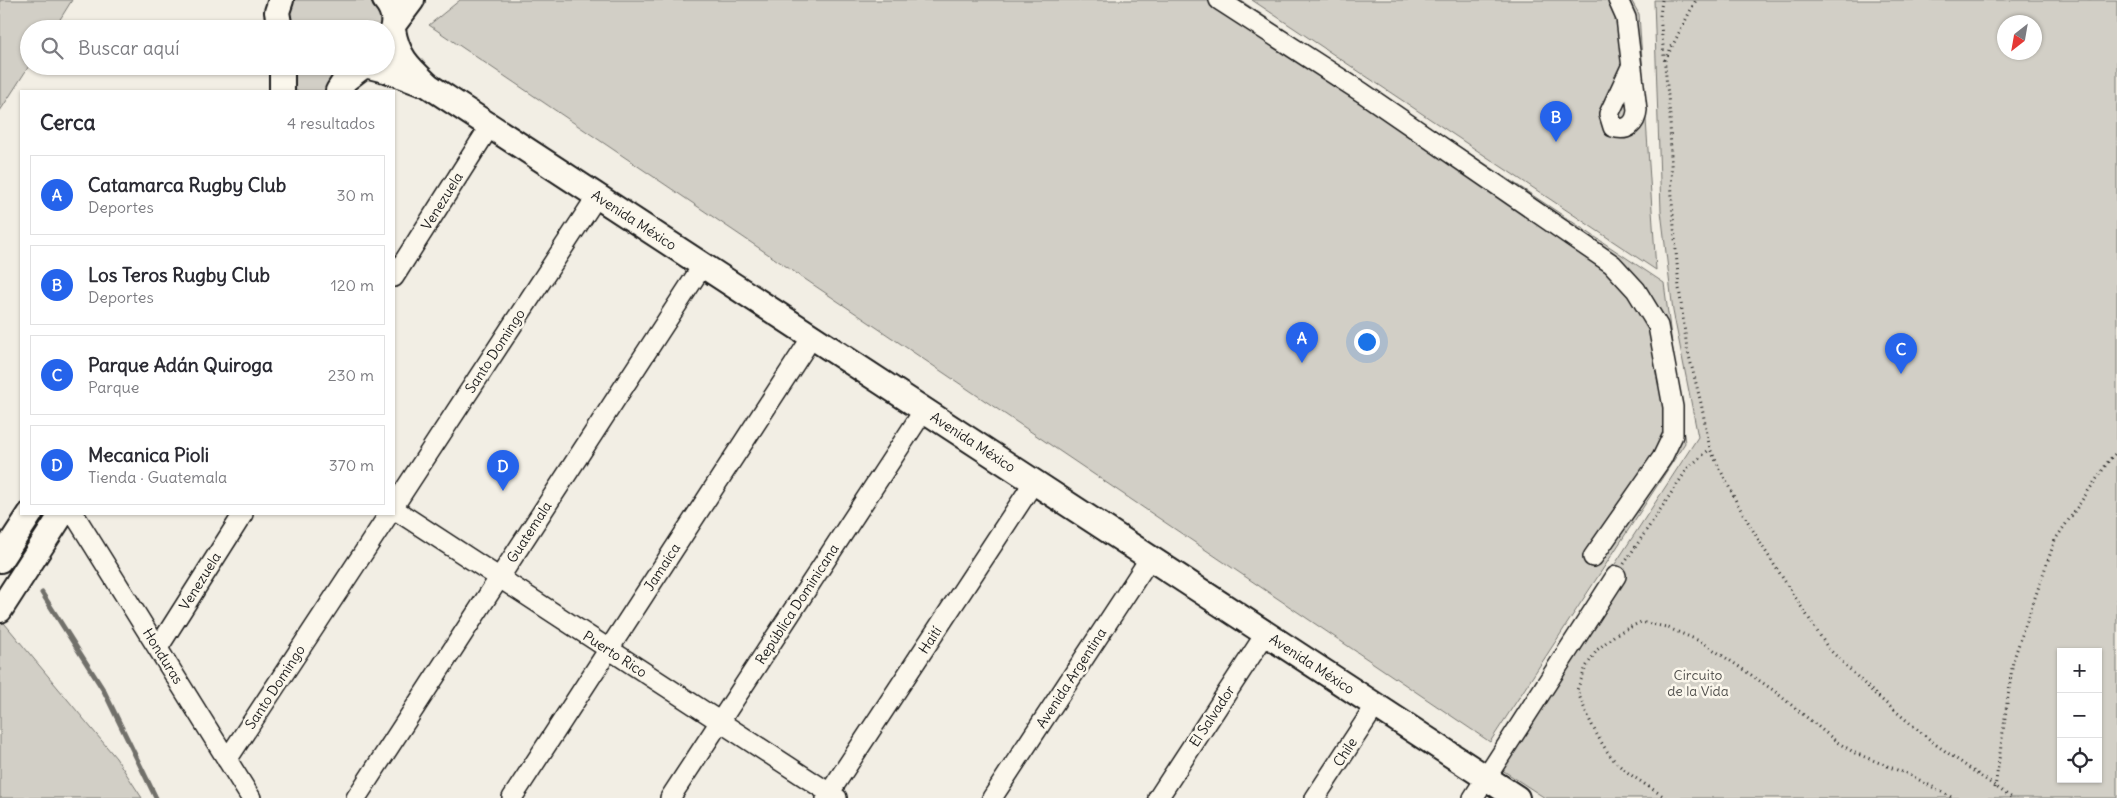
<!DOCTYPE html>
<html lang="es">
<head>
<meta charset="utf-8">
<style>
	:root { --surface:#fff; --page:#f7f7f7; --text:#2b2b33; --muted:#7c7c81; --line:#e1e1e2; --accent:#2563eb }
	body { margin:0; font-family:Delius,sans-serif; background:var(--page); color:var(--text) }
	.controls { position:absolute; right:15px; bottom:15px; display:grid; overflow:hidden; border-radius:0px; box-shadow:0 1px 4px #0004 }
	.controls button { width:45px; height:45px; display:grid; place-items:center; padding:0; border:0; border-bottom:1px solid var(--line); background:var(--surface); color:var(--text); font:25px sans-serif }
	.compass { position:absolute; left:1997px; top:15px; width:45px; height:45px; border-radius:50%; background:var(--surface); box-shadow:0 1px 4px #0004; rotate:211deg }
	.you { position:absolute; left:1366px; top:341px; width:18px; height:18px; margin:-12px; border:4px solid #fff; border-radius:50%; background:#1a73e8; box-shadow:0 0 0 8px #1a73e833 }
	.badge { display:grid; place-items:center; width:32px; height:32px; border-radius:50%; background:var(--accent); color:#fff; font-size:16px; font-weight:700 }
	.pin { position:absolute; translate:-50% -41px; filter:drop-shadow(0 1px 2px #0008) }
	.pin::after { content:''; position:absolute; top:26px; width:18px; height:15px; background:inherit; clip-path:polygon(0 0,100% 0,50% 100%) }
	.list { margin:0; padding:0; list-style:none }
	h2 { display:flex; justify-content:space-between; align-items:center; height:65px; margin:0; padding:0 20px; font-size:21px }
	h2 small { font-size:16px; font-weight:400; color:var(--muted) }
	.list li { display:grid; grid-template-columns:32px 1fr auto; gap:15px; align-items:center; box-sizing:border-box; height:80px; margin:0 10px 10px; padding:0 10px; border:1px solid var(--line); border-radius:0px }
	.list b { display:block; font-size:19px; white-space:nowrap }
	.list p { margin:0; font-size:16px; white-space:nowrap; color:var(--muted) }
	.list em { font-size:16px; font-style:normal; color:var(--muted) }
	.icon { flex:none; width:28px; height:28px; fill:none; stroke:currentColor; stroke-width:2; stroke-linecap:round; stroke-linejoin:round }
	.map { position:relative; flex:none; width:2117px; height:798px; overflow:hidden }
	.search { position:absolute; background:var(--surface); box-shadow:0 1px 4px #0004; left:20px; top:20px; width:375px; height:55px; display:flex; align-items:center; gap:12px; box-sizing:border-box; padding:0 18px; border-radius:28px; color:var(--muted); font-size:19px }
	.panel { position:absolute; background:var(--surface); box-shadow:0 1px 4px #0004; left:20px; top:90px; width:375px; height:425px; border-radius:0px }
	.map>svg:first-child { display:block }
	.green { fill:#d2cfc6; stroke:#777671; fill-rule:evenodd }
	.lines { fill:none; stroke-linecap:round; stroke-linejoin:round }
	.stream { stroke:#716f6b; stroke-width:5 }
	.minor-casing { stroke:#1c1c1c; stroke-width:22 }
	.major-casing { stroke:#1c1c1c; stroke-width:28 }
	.path { stroke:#1c1c1c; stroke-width:3; stroke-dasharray:1 4; stroke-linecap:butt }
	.minor { stroke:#fbf7ec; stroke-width:19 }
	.major { stroke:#fbf7ec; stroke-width:24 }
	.labels { text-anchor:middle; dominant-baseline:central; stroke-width:5; stroke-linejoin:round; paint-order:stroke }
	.street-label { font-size:14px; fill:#1c1c1c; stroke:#fbf7ec }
	.park-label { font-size:14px; fill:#53524f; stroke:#fbf7ec }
</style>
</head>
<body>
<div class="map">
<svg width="2117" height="798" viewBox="0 0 2117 798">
	<rect width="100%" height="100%" fill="#f2eee4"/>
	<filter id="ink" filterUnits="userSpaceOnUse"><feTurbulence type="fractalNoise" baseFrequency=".02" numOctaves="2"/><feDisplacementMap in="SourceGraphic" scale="10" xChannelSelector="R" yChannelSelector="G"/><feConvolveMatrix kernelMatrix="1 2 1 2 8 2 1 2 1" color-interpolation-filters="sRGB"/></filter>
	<g filter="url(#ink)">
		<path class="green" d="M 0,0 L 72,0 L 54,29 L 29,29 L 29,66 L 0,111 Z
			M 293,0 L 372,0 L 382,10 L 384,29 L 290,29 L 288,7 Z
			M 460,0 L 1240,0 L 1664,283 L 1685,443 L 1490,742 L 429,25 Z
			M 1252,0 L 1631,0 L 1639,14 L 1656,270 Z
			M 1654,0 L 2117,0 L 2117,798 L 1545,798 L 1487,760 L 1698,437 L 1673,311 L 1661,211 ZM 2004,22 L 2034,22 L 2034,52 L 2004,52 ZM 2061,652 L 2098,652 L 2098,779 L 2061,779 Z
			M 290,66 C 308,66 320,72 338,73 L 328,91 L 291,91 Z
			M 0,618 L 116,758 L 142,798 L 0,798 Z"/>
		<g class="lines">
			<path class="stream" d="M 42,593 L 104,691 L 156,798"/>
			<defs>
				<path id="minor" d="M 1219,0 L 1363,93 L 1612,264 L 1636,290 L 1658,326 L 1673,407 L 1673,435 L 1662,458 L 1593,557
					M 1618,0 L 1626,18 L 1637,110 C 1636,124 1627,132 1613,127 L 1609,114 L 1631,67
					M 394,277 L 490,126
					M 394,506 L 597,196
					M 394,509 L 837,798
					M 74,514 L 251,798
					M 158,648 L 243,514
					M 227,760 L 389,514
					M 356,798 L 703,265
					M 512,798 L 812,337
					M 670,798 L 924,410
					M 826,798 L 1034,482
					M 992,798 L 1150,558
					M 1158,798 L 1266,633
					M 1315,798 L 1376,705
					M 1473,798 L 1616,576"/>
				<path id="major" d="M 385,0 C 397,14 395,28 386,43
					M 394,24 L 412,0
					M 280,29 L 277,12 L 281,0
					M 393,30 C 398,58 409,67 429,86 L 1517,798
					M 282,66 L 282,91
					M 369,66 L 389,71 L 420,83
					M 338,91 L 345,80 L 362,67
					M 0,560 L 30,514
					M 0,610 L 62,514"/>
			</defs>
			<use href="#minor" class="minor-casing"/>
			<use href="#major" class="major-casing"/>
			<path class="path" d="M 1662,0 L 1660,16 L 1670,116 L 1672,202 L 1679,288 L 1687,348 L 1701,403 L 1710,449 L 1738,505 L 1764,549 L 1828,648 L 1876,695 L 1935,744 L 2012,798
				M 1665,60 L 1696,0
				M 1624,564 L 1688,468 L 1710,449
				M 1995,788 L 2013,661 L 2055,540 L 2110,459 L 2117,452
				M 1666,798 C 1651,788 1634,778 1621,767 C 1601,750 1586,713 1577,690 L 1586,667 L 1597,650 L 1616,634 L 1641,622 L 1666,627 L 1702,642 L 1741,668 L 1773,690 L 1837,742 L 1855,753 L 1912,776 L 1953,798"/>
			<use href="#minor" class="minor"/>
			<use href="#major" class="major"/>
		</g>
	</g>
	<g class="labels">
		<g class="street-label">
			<text transform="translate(442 201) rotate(-58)">Venezuela</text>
			<text transform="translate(634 220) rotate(33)">Avenida México</text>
			<text transform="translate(495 351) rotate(-57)">Santo Domingo</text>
			<text transform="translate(973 442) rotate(33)">Avenida México</text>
			<text transform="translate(529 532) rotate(-57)">Guatemala</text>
			<text transform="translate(662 567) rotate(-57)">Jamaica</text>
			<text transform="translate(200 581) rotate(-58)">Venezuela</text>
			<text transform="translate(797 604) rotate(-57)">República Dominicana</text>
			<text transform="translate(930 640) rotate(-57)">Haití</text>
			<text transform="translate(615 654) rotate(33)">Puerto Rico</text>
			<text transform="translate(163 656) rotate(58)">Honduras</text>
			<text transform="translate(1312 664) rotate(33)">Avenida México</text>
			<text transform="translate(1071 678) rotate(-57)">Avenida Argentina</text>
			<text transform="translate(275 687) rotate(-57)">Santo Domingo</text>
			<text transform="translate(1212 716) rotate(-57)">El Salvador</text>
			<text transform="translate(1345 752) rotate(-57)">Chile</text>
		</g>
		<g class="park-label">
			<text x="1698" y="675">Circuito<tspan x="1698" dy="16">de la Vida</tspan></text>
		</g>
	</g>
</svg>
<div class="controls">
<button>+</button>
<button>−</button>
<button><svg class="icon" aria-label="locate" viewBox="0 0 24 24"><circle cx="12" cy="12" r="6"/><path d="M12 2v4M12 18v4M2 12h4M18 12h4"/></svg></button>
</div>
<svg class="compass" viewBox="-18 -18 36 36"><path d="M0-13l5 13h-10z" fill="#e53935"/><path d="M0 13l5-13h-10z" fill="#7c7c81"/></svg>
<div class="you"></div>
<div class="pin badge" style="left:1302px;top:363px">A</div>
<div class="pin badge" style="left:1556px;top:142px">B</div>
<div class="pin badge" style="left:1901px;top:374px">C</div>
<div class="pin badge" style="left:503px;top:491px">D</div>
<div class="search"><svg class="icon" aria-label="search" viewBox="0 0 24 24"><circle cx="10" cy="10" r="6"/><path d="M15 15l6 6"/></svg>Buscar aquí</div>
<section class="panel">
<h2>Cerca<small>4 resultados</small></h2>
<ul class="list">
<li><span class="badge">A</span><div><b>Catamarca Rugby Club</b><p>Deportes</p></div><em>30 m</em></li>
<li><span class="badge">B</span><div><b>Los Teros Rugby Club</b><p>Deportes</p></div><em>120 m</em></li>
<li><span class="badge">C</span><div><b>Parque Adán Quiroga</b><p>Parque</p></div><em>230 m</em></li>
<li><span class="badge">D</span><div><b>Mecanica Pioli</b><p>Tienda · Guatemala</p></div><em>370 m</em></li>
</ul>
</section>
</div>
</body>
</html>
